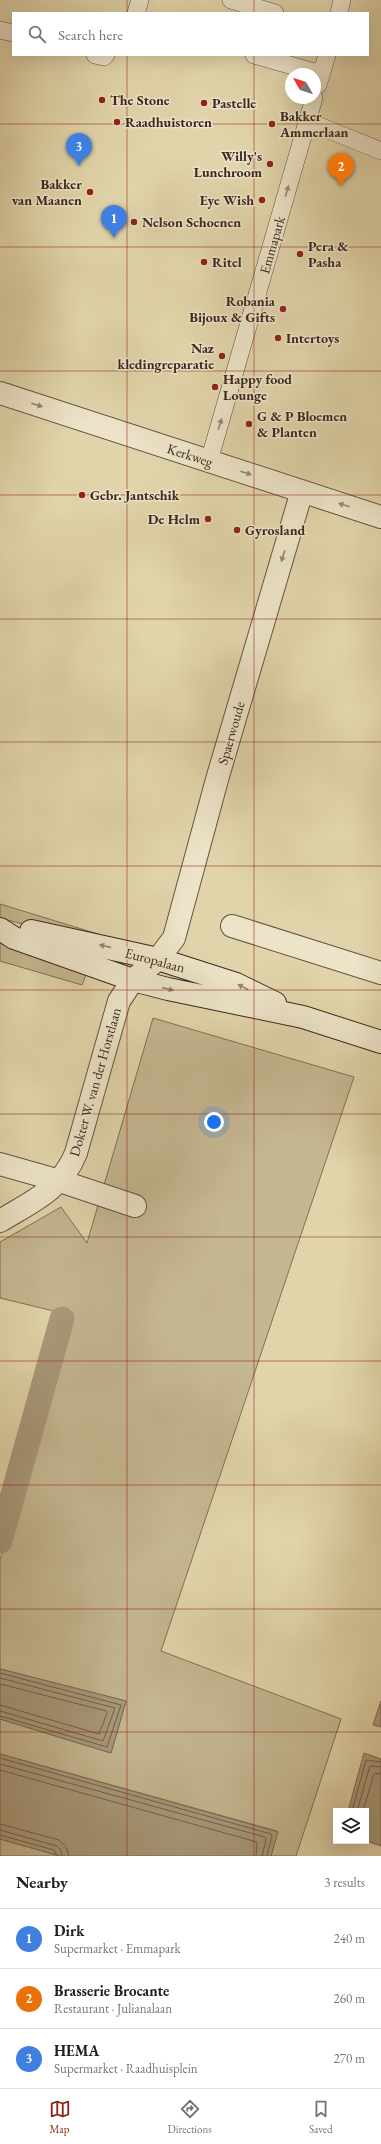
<!DOCTYPE html>
<html lang="en">
<head>
<meta charset="utf-8">
<style>
	:root { --surface:#fff; --page:#f2f2f2; --text:#202124; --muted:#757577; --line:#e0e0e0; --accent:#8f2418 }
	body { margin:0; font-family:"EB Garamond",serif; background:var(--page); color:var(--text) }
	.controls { position:absolute; right:12px; bottom:12px; display:grid; overflow:hidden; border-radius:0px; box-shadow:0 4px 16px #0002 }
	.controls button { width:36px; height:36px; display:grid; place-items:center; padding:0; border:0; border-bottom:1px solid var(--line); background:var(--surface); color:var(--text); font:20px sans-serif }
	.compass { position:absolute; left:285px; top:68px; width:36px; height:36px; border-radius:50%; background:var(--surface); box-shadow:0 4px 16px #0002; rotate:309deg }
	.you { position:absolute; left:214px; top:1122px; width:14px; height:14px; margin:-10px; border:3px solid #fff; border-radius:50%; background:#1a73e8; box-shadow:0 0 0 6px #1a73e833 }
	.badge { display:grid; place-items:center; width:26px; height:26px; border-radius:50%; background:var(--accent); color:#fff; font-size:13px; font-weight:700 }
	.pin { position:absolute; translate:-50% -33px; filter:drop-shadow(0 1px 2px #0008) }
	.pin::after { content:''; position:absolute; top:21px; width:14px; height:12px; background:inherit; clip-path:polygon(0 0,100% 0,50% 100%) }
	.list { margin:0; padding:0; list-style:none }
	h2 { display:flex; justify-content:space-between; align-items:center; height:52px; margin:0; padding:0 16px; font-size:17px }
	h2 small { font-size:13px; font-weight:400; color:var(--muted) }
	.list li { display:grid; grid-template-columns:26px 1fr auto; gap:12px; align-items:center; box-sizing:border-box; height:60px; padding:0 16px; border-top:1px solid var(--line) }
	.list b { display:block; font-size:15px; white-space:nowrap }
	.list p { margin:0; font-size:13px; white-space:nowrap; color:var(--muted) }
	.list em { font-size:13px; font-style:normal; color:var(--muted) }
	.icon { flex:none; width:22px; height:22px; fill:none; stroke:currentColor; stroke-width:2; stroke-linecap:round; stroke-linejoin:round }
	.map { position:relative; flex:none; width:381px; height:1856px; overflow:hidden }
	.search { position:absolute; background:var(--surface); box-shadow:0 4px 16px #0002; left:12px; right:12px; top:12px; height:44px; display:flex; align-items:center; gap:10px; box-sizing:border-box; padding:0 14px; border-radius:0px; color:var(--muted); font-size:15px }
	.sheet { height:232px; background:var(--surface) }
	nav { display:flex; justify-content:space-around; align-items:center; box-sizing:border-box; height:56px; border-top:1px solid var(--line); background:var(--surface); font-size:11px; color:var(--muted) }
	nav a { display:grid; justify-items:center; gap:2px }
	nav .on { color:var(--accent) }
	.map>svg:first-child { display:block }
	.green { fill:#c5b792; stroke:#806f58 }
	.water { fill:#a9997b; stroke:#7d6b56 }
	.lines { fill:none; stroke-linecap:round; stroke-linejoin:round }
	.shore { stroke:#72604d; stroke-width:1 }
	.canal { stroke:#a9997b; stroke-width:25 }
	.pedestrian-casing { stroke:#645242; stroke-width:18 }
	.minor-casing { stroke:#645242; stroke-width:24 }
	.secondary-casing { stroke:#3b271f; stroke-width:24 }
	.pedestrian { stroke:#ece3c8; stroke-width:17 }
	.minor { stroke:#ece3c8; stroke-width:22 }
	.secondary { stroke:#ece3c8; stroke-width:22 }
	.oneway { fill:#948574 }
	.grid { fill:none; stroke:#8f2418; stroke-width:1; stroke-opacity:0.55 }
	.poi-dot { fill:#8f2418; stroke:#ece3c8; stroke-width:1.5 }
	.labels { text-anchor:middle; dominant-baseline:central; stroke-width:3; stroke-linejoin:round; paint-order:stroke }
	.poi-label { font-size:14px; font-weight:bold; fill:#3b271f; stroke:#ece3c8; text-anchor:start }
	.street-label { font-size:14px; fill:#3b271f; stroke:#ece3c8 }
</style>
</head>
<body>
<div class="map">
<svg width="381" height="1856" viewBox="0 0 381 1856">
	<rect width="100%" height="100%" fill="#e1d4aa"/>
	<filter id="stains"><feTurbulence type="fractalNoise" baseFrequency=".005" numOctaves="4"/><feColorMatrix values="0 0 0 0 .2 0 0 0 0 .09 0 0 0 0 .02 0 0 0 .5 -.17"/></filter>
	<radialGradient id="worn" r=".72"><stop offset=".6" stop-color="#630" stop-opacity="0"/><stop offset="1" stop-color="#630" stop-opacity=".3"/></radialGradient>
	<path class="green" d="M 0,904 L 98,934 L 97,937 L 19,923 L 0,918 Z
		M 0,941 L 87,972 L 82,985 L 0,961 Z
		M 153,1018 L 354,1077 L 161,1651 L 341,1719 L 296,1856 L 271,1856 L 277,1831 L 0,1754 L 0,1719 L 111,1753 L 126,1701 L 0,1669 L 0,1560 L 70,1315 L 0,1298 L 0,1242 L 61,1207 L 87,1243 Z
		M 0,1839 L 60,1856 L 0,1856 Z"/>
	<path class="water" d="M 0,1669 L 126,1701 L 111,1753 L 0,1719 Z
		M 381,1701 L 381,1727 L 373,1725 Z
		M 364,1753 L 381,1759 L 381,1846 L 366,1841 L 366,1811 L 348,1811 Z
		M 0,1754 L 278,1832 L 271,1856 L 60,1856 L 0,1839 Z"/>
	<g class="lines">
		<path class="shore" d="M 0,1673 L 121,1705 L 107,1747 L 0,1716
			M 0,1678 L 115,1708 L 103,1741 L 0,1711
			M 0,1684 L 106,1711 L 107,1713 L 99,1734 L 0,1705
			M 0,1758 L 271,1834 L 272,1836 L 267,1856
			M 0,1764 L 265,1837 L 266,1840 L 262,1856
			M 0,1770 L 257,1842 L 256,1856
			M 352,1811 L 366,1760 L 381,1762
			M 357,1811 L 370,1766 L 381,1767
			M 363,1811 L 374,1774 L 381,1773
			M 0,1824 L 59,1840 L 66,1847 L 69,1856
			M 0,1830 L 57,1846 L 61,1850 L 62,1856
			M 0,1835 L 54,1850 L 57,1856"/>
		<path class="canal" d="M 0,1541 L 62,1319"/>
		<defs>
			<path id="pedestrian" d="M 231,0 L 275,13
				M 136,13 L 140,0
				M 339,13 L 342,0
				M 0,30 L 13,33
				M 95,55 L 104,57 L 106,55
				M 254,55 L 321,74
				M 318,85 L 327,55
				M 307,121 L 381,151
				M 209,461 L 314,98"/>
			<path id="minor" d="M 0,393 L 381,517
				M 232,926 L 381,973
				M 0,1164 L 60,1181 L 135,1206
				M 0,1221 C 33,1201 61,1190 76,1153 L 119,1001 L 133,980 L 158,959 L 174,938 L 218,776 L 302,491"/>
			<path id="secondary" d="M 0,929 L 14,938 L 133,980 L 168,989 L 303,1017 L 381,1042
				M 31,931 L 158,959 L 236,984 L 275,1003"/>
		</defs>
		<use href="#pedestrian" class="pedestrian-casing"/>
		<use href="#minor" class="minor-casing"/>
		<use href="#secondary" class="secondary-casing"/>
		<use href="#pedestrian" class="pedestrian"/>
		<use href="#minor" class="minor"/>
		<use href="#secondary" class="secondary"/>
	</g>
	<defs><path id="oneway-solid" d="M-6-.8H1V-3.2L6.5 0L1 3.2V.8H-6Z"/></defs>
	<g class="oneway">
		<use href="#oneway-solid" transform="translate(287 191) rotate(-74)"/>
		<use href="#oneway-solid" transform="translate(37 405) rotate(18)"/>
		<use href="#oneway-solid" transform="translate(220 424) rotate(-73)"/>
		<use href="#oneway-solid" transform="translate(246 473) rotate(18)"/>
		<use href="#oneway-solid" transform="translate(344 505) rotate(-162)"/>
		<use href="#oneway-solid" transform="translate(283 556) rotate(107)"/>
		<use href="#oneway-solid" transform="translate(105 946) rotate(-167)"/>
		<use href="#oneway-solid" transform="translate(243 987) rotate(-153)"/>
		<use href="#oneway-solid" transform="translate(168 989) rotate(14)"/>
	</g>
	<path class="grid" d="M 127,0 L 127,13M 254,0 L 254,13M 127,55 L 127,1856M 254,55 L 254,1856M 0,124 L 381,124M 0,247 L 381,247M 0,371 L 381,371M 0,495 L 381,495M 0,619 L 381,619M 0,742 L 381,742M 0,866 L 381,866M 0,990 L 381,990M 0,1114 L 381,1114M 0,1237 L 381,1237M 0,1361 L 381,1361M 0,1485 L 381,1485M 0,1609 L 381,1609M 0,1732 L 381,1732"/>
	<g class="poi-dot">
		<circle cx="102" cy="100" r="4"/>
		<circle cx="204" cy="103" r="4"/>
		<circle cx="117" cy="122" r="4"/>
		<circle cx="272" cy="124" r="4"/>
		<circle cx="270" cy="164" r="4"/>
		<circle cx="90" cy="192" r="4"/>
		<circle cx="262" cy="200" r="4"/>
		<circle cx="134" cy="222" r="4"/>
		<circle cx="300" cy="254" r="4"/>
		<circle cx="204" cy="262" r="4"/>
		<circle cx="283" cy="309" r="4"/>
		<circle cx="278" cy="338" r="4"/>
		<circle cx="222" cy="356" r="4"/>
		<circle cx="215" cy="387" r="4"/>
		<circle cx="249" cy="424" r="4"/>
		<circle cx="82" cy="495" r="4"/>
		<circle cx="208" cy="519" r="4"/>
		<circle cx="237" cy="530" r="4"/>
	</g>
	<g class="labels">
		<g class="poi-label">
			<text x="110" y="100">The Stone</text>
			<text x="212" y="103">Pastelle</text>
			<text x="280" y="116">Bakker<tspan x="280" dy="16">Ammerlaan</tspan></text>
			<text x="125" y="122">Raadhuistoren</text>
			<text x="262" y="156" text-anchor="end">Willy's<tspan x="262" dy="16">Lunchroom</tspan></text>
			<text x="82" y="184" text-anchor="end">Bakker<tspan x="82" dy="16">van Maanen</tspan></text>
			<text x="254" y="200" text-anchor="end">Eye Wish</text>
			<text x="142" y="222">Nelson Schoenen</text>
			<text x="308" y="246">Pera &amp;<tspan x="308" dy="16">Pasha</tspan></text>
			<text x="212" y="262">Ritel</text>
			<text x="275" y="301" text-anchor="end">Robania<tspan x="275" dy="16">Bijoux &amp; Gifts</tspan></text>
			<text x="286" y="338">Intertoys</text>
			<text x="214" y="348" text-anchor="end">Naz<tspan x="214" dy="16">kledingreparatie</tspan></text>
			<text x="223" y="379">Happy food<tspan x="223" dy="16">Lounge</tspan></text>
			<text x="257" y="416">G &amp; P Bloemen<tspan x="257" dy="16">&amp; Planten</tspan></text>
			<text x="90" y="495">Gebr. Jantschik</text>
			<text x="200" y="519" text-anchor="end">De Helm</text>
			<text x="245" y="530">Gyrosland</text>
		</g>
		<g class="street-label">
			<text transform="translate(272 245) rotate(-74)">Emmapark</text>
			<text transform="translate(190 455) rotate(18)">Kerkweg</text>
			<text transform="translate(231 733) rotate(-74)">Spaerwoude</text>
			<text transform="translate(155 960) rotate(15)">Europalaan</text>
			<text transform="translate(95 1082) rotate(-74)">Dokter W. van der Horstlaan</text>
		</g>
	</g>
	<rect width="100%" height="100%" filter="url(#stains)"/>
	<rect width="100%" height="100%" fill="url(#worn)"/>
</svg>
<div class="controls">
<button><svg class="icon" aria-label="layers" viewBox="0 0 24 24"><path d="M12 4l9 5-9 5-9-5zM3 14l9 5 9-5"/></svg></button>
</div>
<svg class="compass" viewBox="-18 -18 36 36"><path d="M0-13l5 13h-10z" fill="#e53935"/><path d="M0 13l5-13h-10z" fill="#757577"/></svg>
<div class="you"></div>
<div class="pin badge" style="left:114px;top:238px;background:#3f7fe0">1</div>
<div class="pin badge" style="left:341px;top:186px;background:#e8710a">2</div>
<div class="pin badge" style="left:79px;top:166px;background:#3f7fe0">3</div>
<div class="search"><svg class="icon" aria-label="search" viewBox="0 0 24 24"><circle cx="10" cy="10" r="6"/><path d="M15 15l6 6"/></svg>Search here</div>
</div>
<section class="sheet">
<h2>Nearby<small>3 results</small></h2>
<ul class="list">
<li><span class="badge" style="background:#3f7fe0">1</span><div><b>Dirk</b><p>Supermarket · Emmapark</p></div><em>240 m</em></li>
<li><span class="badge" style="background:#e8710a">2</span><div><b>Brasserie Brocante</b><p>Restaurant · Julianalaan</p></div><em>260 m</em></li>
<li><span class="badge" style="background:#3f7fe0">3</span><div><b>HEMA</b><p>Supermarket · Raadhuisplein</p></div><em>270 m</em></li>
</ul>
</section>
<nav>
<a class="on"><svg class="icon" aria-label="map" viewBox="0 0 24 24"><path d="M3 6l6-2 6 2 6-2v14l-6 2-6-2-6 2zM9 4v14M15 6v14"/></svg>Map</a>
<a><svg class="icon" aria-label="directions" viewBox="0 0 24 24"><path d="M12 3l9 9-9 9-9-9zM9 14v-3h6M13 9l2 2-2 2"/></svg>Directions</a>
<a><svg class="icon" aria-label="saved" viewBox="0 0 24 24"><path d="M7 4h10v16l-5-4-5 4z"/></svg>Saved</a>
</nav>
</body>
</html>
